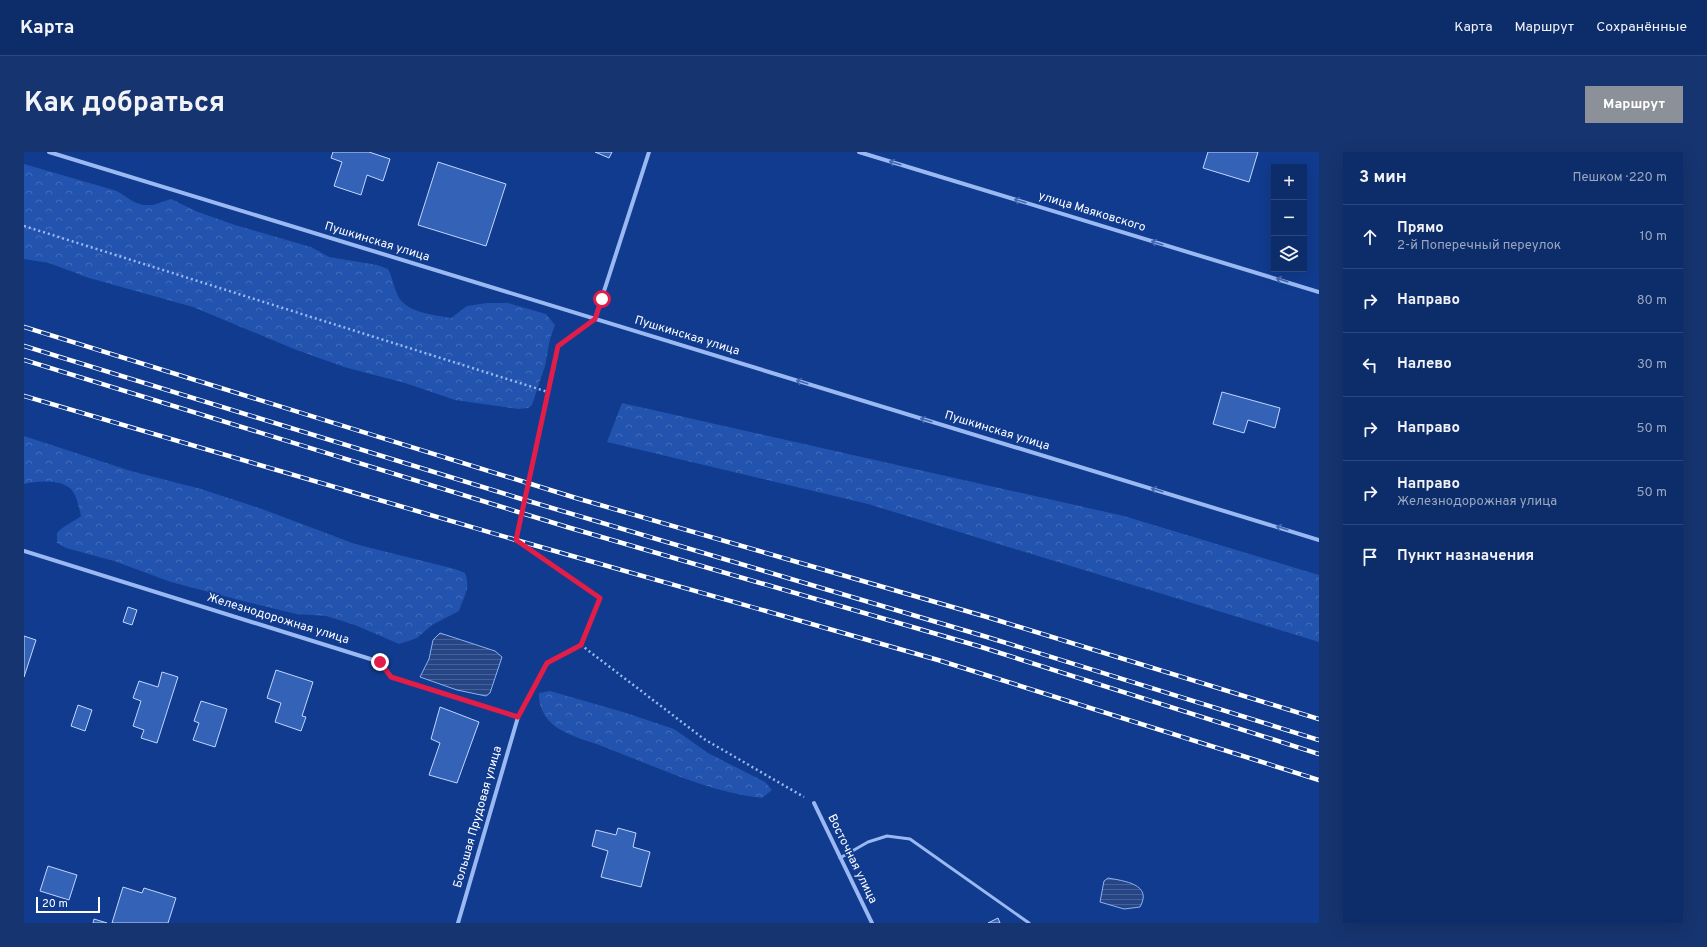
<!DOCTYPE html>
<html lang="ru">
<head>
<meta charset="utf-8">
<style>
	:root { --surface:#0d2c6a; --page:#163470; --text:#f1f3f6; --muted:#9aa7c1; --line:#2d487e; --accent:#8c9099 }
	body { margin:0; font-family:Overpass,sans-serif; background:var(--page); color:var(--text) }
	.controls { position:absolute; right:12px; top:12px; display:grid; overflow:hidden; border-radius:0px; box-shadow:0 4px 16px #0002 }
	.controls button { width:36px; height:36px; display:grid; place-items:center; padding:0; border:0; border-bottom:1px solid var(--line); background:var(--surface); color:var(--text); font:20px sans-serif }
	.scale { position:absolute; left:12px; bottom:10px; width:64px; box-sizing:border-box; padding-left:4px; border:2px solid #fff; border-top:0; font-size:11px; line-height:14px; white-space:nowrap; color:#fff; -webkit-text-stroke:3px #113b8e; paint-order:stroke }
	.stop { position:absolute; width:12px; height:12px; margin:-9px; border:3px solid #e11d48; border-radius:50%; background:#fff }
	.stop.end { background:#e11d48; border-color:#fff; box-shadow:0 1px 4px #0008 }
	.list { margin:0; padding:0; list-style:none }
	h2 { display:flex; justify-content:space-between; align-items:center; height:52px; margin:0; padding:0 16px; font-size:17px }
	h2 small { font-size:13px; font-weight:400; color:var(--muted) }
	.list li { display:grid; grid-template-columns:26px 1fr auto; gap:12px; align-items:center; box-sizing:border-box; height:64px; padding:0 16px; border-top:1px solid var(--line) }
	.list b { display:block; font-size:15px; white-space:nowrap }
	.list p { margin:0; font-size:13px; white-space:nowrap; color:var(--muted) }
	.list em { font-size:13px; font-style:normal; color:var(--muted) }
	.icon { flex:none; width:22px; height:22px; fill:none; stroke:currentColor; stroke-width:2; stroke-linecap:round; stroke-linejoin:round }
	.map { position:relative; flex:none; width:1295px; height:771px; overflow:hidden; border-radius:0px }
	header { display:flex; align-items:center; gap:24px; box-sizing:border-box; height:56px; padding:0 20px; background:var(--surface); border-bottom:1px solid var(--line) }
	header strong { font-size:19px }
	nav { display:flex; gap:22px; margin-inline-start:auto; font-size:14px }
	.intro { display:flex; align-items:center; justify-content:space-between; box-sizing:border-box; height:96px; padding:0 24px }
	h1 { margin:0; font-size:28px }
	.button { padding:10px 18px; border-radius:0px; background:var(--accent); color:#fff; font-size:14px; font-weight:700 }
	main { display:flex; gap:24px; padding:0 24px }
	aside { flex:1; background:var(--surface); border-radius:0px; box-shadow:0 4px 16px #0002 }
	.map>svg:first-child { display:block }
	.forest { fill:url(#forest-crowns) }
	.water { fill:url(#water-rules); stroke:#8bb2f6 }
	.building { fill:#3462b6; stroke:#c1d6fd }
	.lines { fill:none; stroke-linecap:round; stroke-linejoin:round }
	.path { stroke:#9ab9f2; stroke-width:2.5; stroke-dasharray:2 3; stroke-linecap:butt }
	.lane { stroke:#9ab9f2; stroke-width:3 }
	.street { stroke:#9ab9f2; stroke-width:4 }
	.rail-casing { stroke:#fff; stroke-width:4.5 }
	.rail { stroke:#113b8e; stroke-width:3; stroke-dasharray:9; stroke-linecap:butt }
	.oneway { stroke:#4167b1 }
	.route { stroke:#e11d48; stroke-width:5 }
	.labels { text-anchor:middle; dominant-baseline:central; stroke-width:3.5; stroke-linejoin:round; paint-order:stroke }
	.street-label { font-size:12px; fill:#fff; stroke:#113b8e }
</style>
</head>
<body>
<header>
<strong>Карта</strong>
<nav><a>Карта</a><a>Маршрут</a><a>Сохранённые</a></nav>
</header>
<div class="intro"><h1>Как добраться</h1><a class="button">Маршрут</a></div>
<main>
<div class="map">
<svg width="1295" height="771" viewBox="0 0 1295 771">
	<defs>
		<pattern id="forest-crowns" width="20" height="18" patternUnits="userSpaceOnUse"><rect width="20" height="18" fill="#2253ae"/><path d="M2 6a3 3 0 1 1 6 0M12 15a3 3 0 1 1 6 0" fill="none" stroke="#436dba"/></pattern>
		<pattern id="water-rules" width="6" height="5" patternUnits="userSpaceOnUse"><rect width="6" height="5" fill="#264584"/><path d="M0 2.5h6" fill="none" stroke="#476196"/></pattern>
	</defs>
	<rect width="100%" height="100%" fill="#113b8e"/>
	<path class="forest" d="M 0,12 L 93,39 L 110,50 L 119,53 L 129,53 L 147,47 L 174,60 L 211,73 L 287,95 L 305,105 L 353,113 L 364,117 C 369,126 370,138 375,146 C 385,161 411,163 427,166 L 443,154 L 463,151 L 484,151 L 522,162 L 531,173 L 526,187 L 521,214 L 508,253 L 504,256 L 494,257 L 431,248 L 381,231 L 320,215 L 270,197 L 169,155 L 65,126 L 25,111 L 0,107 Z
		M 598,251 L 1100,364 L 1295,423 L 1295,490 L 844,352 L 583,290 Z
		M 0,284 L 107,319 L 177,337 L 238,357 L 331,392 L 431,417 L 441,421 C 447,438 440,443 435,459 L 408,473 L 393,486 L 375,492 L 331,473 L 302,464 L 272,462 L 215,448 L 147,430 L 90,409 L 42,396 L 33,391 L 33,381 C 40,373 48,371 57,364 C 55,356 53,344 47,337 C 36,327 13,329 0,332 Z
		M 526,539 L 599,560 L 650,577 L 684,601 L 741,630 L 748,638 L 738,646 C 685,640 637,617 588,598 C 570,590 548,586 532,575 C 521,567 514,554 515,541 Z"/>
	<path class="water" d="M 416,481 L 471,499 L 478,505 L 466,541 L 462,544 L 433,538 L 396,525 L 405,507 L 409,488 Z
		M 1084,726 C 1100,729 1129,732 1116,755 L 1100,757 L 1076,750 L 1080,729 Z"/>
	<path class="building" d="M 309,0 L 345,0 L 366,7 L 359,29 L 343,23 L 337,43 L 310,34 L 318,10 L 307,6 Z
		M 571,0 L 588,0 L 585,6 Z
		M 1184,0 L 1234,0 L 1225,30 L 1179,16 Z
		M 414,10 L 482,32 L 462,94 L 394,73 Z
		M 1198,240 L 1256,256 L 1251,276 L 1224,268 L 1220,281 L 1189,272 Z
		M 104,455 L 113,458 L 108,473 L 99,470 Z
		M 0,484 L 12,488 L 0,525 Z
		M 252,518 L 289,530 L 278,564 L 282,565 L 277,579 L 251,570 L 257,551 L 243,546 Z
		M 138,520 L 154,525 L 133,591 L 117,586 L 120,578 L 109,574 L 117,549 L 109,546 L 115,529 L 134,535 Z
		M 177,549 L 203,557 L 191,595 L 169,588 L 175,571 L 170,569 Z
		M 54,553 L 68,558 L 61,579 L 47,574 Z
		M 416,555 L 455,570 L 433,631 L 405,623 L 416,591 L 407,587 Z
		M 594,676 L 612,681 L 609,695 L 626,700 L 617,735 L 577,725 L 584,699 L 568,694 L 572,678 L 592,683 Z
		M 24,714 L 53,723 L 45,748 L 16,739 Z
		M 99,735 L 118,741 L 120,736 L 152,746 L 144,771 L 88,771 Z
		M 974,766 L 976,771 L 964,771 Z
		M 70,767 L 83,771 L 69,771 Z"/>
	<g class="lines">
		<path class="path" d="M 0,74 L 524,240
			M 558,177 L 534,195 L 492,388 L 576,446 L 557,493 L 680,587 L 780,645
			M 363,520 L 367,525 L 482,561
			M 500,554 L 523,511 L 557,493"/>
		<path class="lane" d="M 816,706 L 844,690 L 863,684 L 886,687 L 1005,771"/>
		<path class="street" d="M 25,0 L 1295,388
			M 835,0 L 1295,140
			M 571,167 L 625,0
			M 0,399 L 356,510
			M 790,651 L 848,771
			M 434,771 L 494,565"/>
		<defs>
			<path id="rail" d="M 0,175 L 552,346 L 963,465 L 1295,567
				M 0,194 L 501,348 L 963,485 L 1295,588
				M 0,208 L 543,375 L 954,494 L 1295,602
				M 0,244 L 492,388 L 914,508 L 1295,628"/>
		</defs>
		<use href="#rail" class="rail-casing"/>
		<use href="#rail" class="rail"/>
	</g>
	<defs><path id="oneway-shaft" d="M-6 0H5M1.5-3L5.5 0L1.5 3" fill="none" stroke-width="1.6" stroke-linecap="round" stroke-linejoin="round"/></defs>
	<g class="oneway">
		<use href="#oneway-shaft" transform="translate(871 11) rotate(-163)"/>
		<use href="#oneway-shaft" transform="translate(996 49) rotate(-163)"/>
		<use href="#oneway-shaft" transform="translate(1133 91) rotate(-163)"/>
		<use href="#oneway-shaft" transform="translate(1258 128) rotate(-163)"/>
		<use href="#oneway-shaft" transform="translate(778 230) rotate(-163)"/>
		<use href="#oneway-shaft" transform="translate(902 268) rotate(-163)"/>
		<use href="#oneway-shaft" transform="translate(1133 338) rotate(-163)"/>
		<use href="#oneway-shaft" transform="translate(1258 376) rotate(-163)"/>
	</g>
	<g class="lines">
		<path class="route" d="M 356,510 L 367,525 L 494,565 L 523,511 L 557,493 L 576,446 L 492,388 L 534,194 L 571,167 L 578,147"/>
	</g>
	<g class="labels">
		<g class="street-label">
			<text transform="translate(1068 60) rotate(17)">улица Маяковского</text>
			<text transform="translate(353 90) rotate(17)">Пушкинская улица</text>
			<text transform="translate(663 184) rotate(17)">Пушкинская улица</text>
			<text transform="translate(973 279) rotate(17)">Пушкинская улица</text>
			<text transform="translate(254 467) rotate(17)">Железнодорожная улица</text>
			<text transform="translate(454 665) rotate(-74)">Большая Прудовая улица</text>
			<text transform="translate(828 707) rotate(64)">Восточная улица</text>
		</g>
	</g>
</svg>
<div class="controls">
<button>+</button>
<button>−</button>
<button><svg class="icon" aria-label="layers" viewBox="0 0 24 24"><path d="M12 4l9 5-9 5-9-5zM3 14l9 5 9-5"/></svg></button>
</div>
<div class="scale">20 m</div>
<div class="stop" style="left:578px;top:147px"></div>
<div class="stop end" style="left:356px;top:510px"></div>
</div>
<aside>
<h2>3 мин<small>Пешком · 220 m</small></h2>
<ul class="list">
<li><svg class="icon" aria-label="ahead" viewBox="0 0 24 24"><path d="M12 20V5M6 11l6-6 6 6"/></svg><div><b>Прямо</b><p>2-й Поперечный переулок</p></div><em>10 m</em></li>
<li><svg class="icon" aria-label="right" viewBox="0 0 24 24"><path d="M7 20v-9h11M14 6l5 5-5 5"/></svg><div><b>Направо</b></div><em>80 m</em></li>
<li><svg class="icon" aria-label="left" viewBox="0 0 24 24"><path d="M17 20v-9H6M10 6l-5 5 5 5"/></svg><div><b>Налево</b></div><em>30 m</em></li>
<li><svg class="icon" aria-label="right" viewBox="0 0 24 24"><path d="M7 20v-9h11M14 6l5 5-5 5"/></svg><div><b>Направо</b></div><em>50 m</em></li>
<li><svg class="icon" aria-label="right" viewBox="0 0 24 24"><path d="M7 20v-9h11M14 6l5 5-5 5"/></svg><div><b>Направо</b><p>Железнодорожная улица</p></div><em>50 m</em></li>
<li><svg class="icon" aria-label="arrive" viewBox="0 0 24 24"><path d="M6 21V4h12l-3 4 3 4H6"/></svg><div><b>Пункт назначения</b></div></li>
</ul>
</aside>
</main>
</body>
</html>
